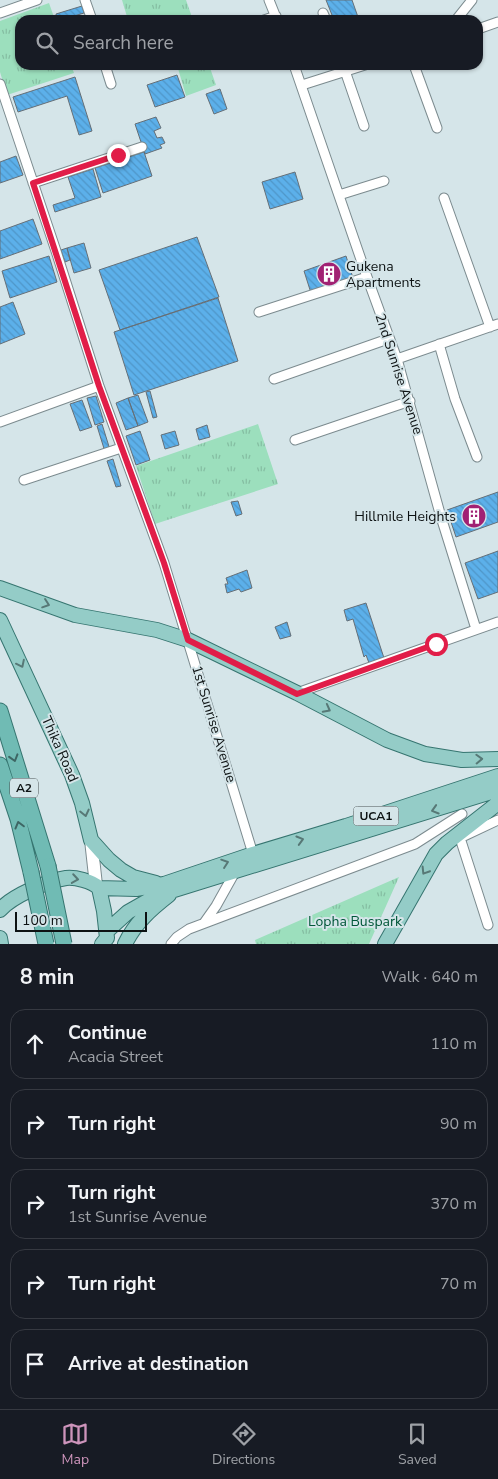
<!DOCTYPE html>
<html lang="en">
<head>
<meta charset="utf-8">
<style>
	:root { --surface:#171b24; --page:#20242c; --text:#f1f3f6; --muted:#9ea1a6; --line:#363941; --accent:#cd94bb }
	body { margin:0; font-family:"Nunito Sans",sans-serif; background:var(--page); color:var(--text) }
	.scale { position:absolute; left:15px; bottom:12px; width:132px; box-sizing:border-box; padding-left:5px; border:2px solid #0d1213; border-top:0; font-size:14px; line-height:18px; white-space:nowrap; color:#0d1213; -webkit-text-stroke:4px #d5e5e9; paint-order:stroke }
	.stop { position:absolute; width:15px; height:15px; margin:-11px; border:4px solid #e11d48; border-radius:50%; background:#fff }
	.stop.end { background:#e11d48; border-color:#fff; box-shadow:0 1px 5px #0008 }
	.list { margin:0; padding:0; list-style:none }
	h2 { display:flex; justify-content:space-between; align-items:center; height:65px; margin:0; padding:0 20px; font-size:21px }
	h2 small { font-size:16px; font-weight:400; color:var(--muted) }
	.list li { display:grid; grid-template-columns:32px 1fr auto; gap:15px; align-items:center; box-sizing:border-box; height:70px; margin:0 10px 10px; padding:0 10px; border:1px solid var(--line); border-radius:15px }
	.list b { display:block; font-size:19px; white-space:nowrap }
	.list p { margin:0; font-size:16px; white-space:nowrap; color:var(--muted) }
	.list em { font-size:16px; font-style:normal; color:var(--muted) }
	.icon { flex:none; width:28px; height:28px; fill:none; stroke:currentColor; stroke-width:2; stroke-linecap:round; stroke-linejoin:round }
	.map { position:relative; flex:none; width:498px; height:944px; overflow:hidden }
	.search { position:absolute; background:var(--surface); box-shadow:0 1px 4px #0004; left:15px; right:15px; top:15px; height:55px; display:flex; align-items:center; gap:12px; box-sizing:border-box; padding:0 18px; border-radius:15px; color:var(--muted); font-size:19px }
	.sheet { height:465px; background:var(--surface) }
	nav { display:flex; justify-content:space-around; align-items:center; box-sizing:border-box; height:70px; border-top:1px solid var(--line); background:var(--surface); font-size:14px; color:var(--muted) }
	nav a { display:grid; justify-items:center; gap:2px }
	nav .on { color:var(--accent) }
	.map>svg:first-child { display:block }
	.grass { fill:url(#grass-tufts) }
	.building { fill:url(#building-back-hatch); stroke:#656f77 }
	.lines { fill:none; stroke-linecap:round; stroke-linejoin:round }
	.minor-casing { stroke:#7c8b8f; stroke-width:11 }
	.secondary-casing { stroke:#7c8b8f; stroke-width:14 }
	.primary-casing { stroke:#367570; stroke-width:16 }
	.trunk-casing { stroke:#367570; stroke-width:17 }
	.minor { stroke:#fff; stroke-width:9 }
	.secondary { stroke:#fff; stroke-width:12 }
	.primary { stroke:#94ccc7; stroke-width:14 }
	.trunk { stroke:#70bbb4; stroke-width:15 }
	.trunk-bridge-casing { stroke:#367570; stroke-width:17; stroke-linecap:butt }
	.trunk-bridge { stroke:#70bbb4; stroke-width:15 }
	.oneway { stroke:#577876 }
	.oneway2 { stroke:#3e6664 }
	.route { stroke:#e11d48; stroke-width:6 }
	.labels { text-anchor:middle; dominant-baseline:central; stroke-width:4; stroke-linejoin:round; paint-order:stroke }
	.shield { fill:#d5e5e9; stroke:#495153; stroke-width:1 }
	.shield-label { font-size:12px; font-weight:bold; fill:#0d1213 }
	.poi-label { font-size:14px; fill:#0d1213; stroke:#d5e5e9; text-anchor:start }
	.street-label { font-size:14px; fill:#0d1213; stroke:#d5e5e9 }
	.park-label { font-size:14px; fill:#015739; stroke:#d5e5e9 }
</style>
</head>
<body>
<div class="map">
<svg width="498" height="944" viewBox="0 0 498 944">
	<defs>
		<pattern id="grass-tufts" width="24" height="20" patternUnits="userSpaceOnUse" patternTransform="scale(1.25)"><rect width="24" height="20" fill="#9cdfbd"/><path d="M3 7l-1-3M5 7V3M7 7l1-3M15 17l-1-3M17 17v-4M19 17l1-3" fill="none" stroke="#85bea2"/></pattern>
		<pattern id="building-back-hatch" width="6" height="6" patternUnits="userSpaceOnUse" patternTransform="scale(1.25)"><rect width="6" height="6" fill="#5cb0ea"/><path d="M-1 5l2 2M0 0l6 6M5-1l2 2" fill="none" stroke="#4f96c8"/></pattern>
	</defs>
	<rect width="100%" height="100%" fill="#d5e5e9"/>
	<path class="grass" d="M 122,0 L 186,0 L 193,20 L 128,20 Z
		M 49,3 L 55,20 L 20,20 L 20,65 L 71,65 L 74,73 L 7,95 L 0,72 L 0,21 Z
		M 177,65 L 209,65 L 216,85 L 186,96 Z
		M 258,424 L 278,484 L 155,524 L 136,466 Z
		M 399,877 L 369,944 L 256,944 L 255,940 Z"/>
	<path class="building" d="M 326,0 L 352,0 L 359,20 L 334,20 Z
		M 82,6 L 84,13 L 74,16 L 75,20 L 57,20 L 56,14 Z
		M 177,75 L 185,97 L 155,107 L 147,85 Z
		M 75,77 L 92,131 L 79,135 L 67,96 L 18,112 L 13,97 Z
		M 220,89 L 227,109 L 214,114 L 206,94 Z
		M 156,117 L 161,128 L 154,131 L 157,138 L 162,137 L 165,143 L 160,145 L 162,148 L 145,154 L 135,124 Z
		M 144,152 L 152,176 L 103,193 L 95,168 Z
		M 16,156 L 23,175 L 0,183 L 0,162 Z
		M 93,169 L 101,197 L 55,212 L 53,205 L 75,198 L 68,177 Z
		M 295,172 L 303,199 L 270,209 L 262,182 Z
		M 33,219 L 42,244 L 0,259 L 0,231 Z
		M 197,237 L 219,297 L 120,330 L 99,270 Z
		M 84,243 L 91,268 L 74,273 L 67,248 Z
		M 67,248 L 70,260 L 65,262 L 61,250 Z
		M 49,256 L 57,282 L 10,298 L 2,271 Z
		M 346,256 L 353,278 L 311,293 L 304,271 Z
		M 218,298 L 238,361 L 134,395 L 114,332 Z
		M 13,302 L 25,334 L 0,344 L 0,307 Z
		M 150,391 L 157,417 L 153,418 L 146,392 Z
		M 138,395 L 148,422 L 138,426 L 128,398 Z
		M 96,396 L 104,422 L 95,425 L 87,398 Z
		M 128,398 L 138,426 L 126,430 L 116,403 Z
		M 82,400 L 92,427 L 80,431 L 70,404 Z
		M 102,424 L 111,453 L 106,455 L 97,426 Z
		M 207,425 L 210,437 L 199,440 L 196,429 Z
		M 140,431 L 150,460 L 136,465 L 126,436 Z
		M 175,431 L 179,445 L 165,449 L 161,435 Z
		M 113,459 L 121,486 L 116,487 L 107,461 Z
		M 498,492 L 498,522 L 456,537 L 447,510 Z
		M 238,501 L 242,514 L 236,516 L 231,502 Z
		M 498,551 L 498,592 L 478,599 L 465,563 Z
		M 247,570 L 252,588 L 241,592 L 239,589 L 227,593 L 225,584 L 228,584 L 226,578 Z
		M 366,603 L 384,658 L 369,663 L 366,655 L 364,657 L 353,619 L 347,621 L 344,610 Z
		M 287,622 L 291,636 L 280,639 L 275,627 Z"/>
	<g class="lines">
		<defs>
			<path id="minor" d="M 85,0 L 92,20
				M 269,0 L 277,20
				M 0,13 L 37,0
				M 323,13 L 326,20
				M 264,20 L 276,16
				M 456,20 L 472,0
				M 478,29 L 498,22
				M 105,65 L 111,84
				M 294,65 L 367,277 L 397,359 L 441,517 L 476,629
				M 343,65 L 364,126
				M 414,65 L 437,128
				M 0,84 L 56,251 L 99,386 L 164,563 L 253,854
				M 302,85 L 365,65
				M 33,183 L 142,147
				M 339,195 L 384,181
				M 444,198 L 490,327
				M 259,312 L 367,277
				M 439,344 L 455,399 L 477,457
				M 397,359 L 498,324
				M 274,379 L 388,339
				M 0,422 L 99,386
				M 295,440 L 410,401
				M 24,480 L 121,448
				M 297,693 L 498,622
				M 462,837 L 498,820
				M 460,838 L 488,925
				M 204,923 L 216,906 L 235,872
				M 171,944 L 177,937 L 189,929 L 415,844 L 462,814"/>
			<path id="secondary" d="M 91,840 L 96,885"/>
			<path id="primary" d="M 0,588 L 75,615 L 157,630 L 188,640 L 297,693 L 387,740 L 425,754 L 462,760 L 498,759
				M 0,620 L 72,775 L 82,803 L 91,840 L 109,860 L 121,870 L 133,877 L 156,883
				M 99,888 L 136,889 L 164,884 L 253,854 L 346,826 L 498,776
				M 0,910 C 12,896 47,881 66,878 C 75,877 92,881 99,888 L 104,911 L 107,938 L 102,944
				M 107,931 L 128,912 L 158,895 L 498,790
				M 0,938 L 1,944
				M 125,944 C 135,923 151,909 169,895
				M 385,944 L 436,854 L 447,843 L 498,803"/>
			<path id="trunk" d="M 0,711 L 48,866
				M 0,765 L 18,819 L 31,872"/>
		</defs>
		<use href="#minor" class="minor-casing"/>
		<use href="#secondary" class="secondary-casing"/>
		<use href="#primary" class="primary-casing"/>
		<use href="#trunk" class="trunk-casing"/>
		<use href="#minor" class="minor"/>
		<use href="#secondary" class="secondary"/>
		<use href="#primary" class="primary"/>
		<use href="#trunk" class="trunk"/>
		<defs>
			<path id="trunk-bridge" d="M 48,866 L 64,944
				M 31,872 L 46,944"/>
		</defs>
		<use href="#trunk-bridge" class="trunk-bridge-casing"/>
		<use href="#trunk-bridge" class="trunk-bridge"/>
	</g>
	<defs><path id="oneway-chevron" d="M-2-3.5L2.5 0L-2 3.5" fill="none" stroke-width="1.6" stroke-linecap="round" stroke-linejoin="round" transform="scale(1.25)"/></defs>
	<g class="oneway">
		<use href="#oneway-chevron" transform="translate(46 604) rotate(19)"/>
		<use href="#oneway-chevron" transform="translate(21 664) rotate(64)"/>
		<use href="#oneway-chevron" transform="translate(327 709) rotate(28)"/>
		<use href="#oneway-chevron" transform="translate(479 759) rotate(-2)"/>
		<use href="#oneway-chevron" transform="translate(435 810) rotate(163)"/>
		<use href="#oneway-chevron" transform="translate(85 813) rotate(77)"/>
		<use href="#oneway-chevron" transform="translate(300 840) rotate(-16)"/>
		<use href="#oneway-chevron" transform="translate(225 863) rotate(-19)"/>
		<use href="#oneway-chevron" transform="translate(425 871) rotate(122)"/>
		<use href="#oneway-chevron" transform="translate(75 879) rotate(9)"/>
	</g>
	<g class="oneway2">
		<use href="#oneway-chevron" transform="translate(14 758) rotate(73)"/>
		<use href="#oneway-chevron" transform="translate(19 825) rotate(-105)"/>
	</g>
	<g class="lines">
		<path class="route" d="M 118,155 L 33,183 L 99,386 L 164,563 L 188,640 L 297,694 L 436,644"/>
	</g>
	<defs>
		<symbol id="building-disc" viewBox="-11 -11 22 22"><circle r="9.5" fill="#a12173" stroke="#d5e5e9"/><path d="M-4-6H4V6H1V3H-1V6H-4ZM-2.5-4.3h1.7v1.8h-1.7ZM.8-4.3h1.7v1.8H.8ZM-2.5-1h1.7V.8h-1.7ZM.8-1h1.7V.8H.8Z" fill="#fff"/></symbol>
	</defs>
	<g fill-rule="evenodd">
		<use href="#building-disc" x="315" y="260" width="28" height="28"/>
		<use href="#building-disc" x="460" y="502" width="28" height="28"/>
	</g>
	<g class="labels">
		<g class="shield">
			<rect x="10" y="778.5" width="28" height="19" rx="4"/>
			<rect x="353.5" y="806.5" width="45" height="19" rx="4"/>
		</g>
		<g class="shield-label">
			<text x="24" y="788">A2</text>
			<text x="376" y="816">UCA1</text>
		</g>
		<g class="poi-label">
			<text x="346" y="266">Gukena<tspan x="346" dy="16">Apartments</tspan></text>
			<text x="456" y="516" text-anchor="end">Hillmile Heights</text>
		</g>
		<g class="street-label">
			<text transform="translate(399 374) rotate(72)">2nd Sunrise Avenue</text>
			<text transform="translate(214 724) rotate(73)">1st Sunrise Avenue</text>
			<text transform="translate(60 749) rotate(66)">Thika Road</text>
		</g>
		<g class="park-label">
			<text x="355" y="921">Lopha Buspark</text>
		</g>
	</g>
</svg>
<div class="scale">100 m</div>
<div class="stop" style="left:436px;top:644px"></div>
<div class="stop end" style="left:118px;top:155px"></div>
<div class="search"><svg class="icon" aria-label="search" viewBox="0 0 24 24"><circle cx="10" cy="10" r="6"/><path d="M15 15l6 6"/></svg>Search here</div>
</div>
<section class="sheet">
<h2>8 min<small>Walk · 640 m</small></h2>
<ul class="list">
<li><svg class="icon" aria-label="ahead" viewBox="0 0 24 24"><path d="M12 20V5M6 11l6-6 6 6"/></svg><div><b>Continue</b><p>Acacia Street</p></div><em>110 m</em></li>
<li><svg class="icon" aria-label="right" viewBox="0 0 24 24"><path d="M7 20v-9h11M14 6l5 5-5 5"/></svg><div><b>Turn right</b></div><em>90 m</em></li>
<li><svg class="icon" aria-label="right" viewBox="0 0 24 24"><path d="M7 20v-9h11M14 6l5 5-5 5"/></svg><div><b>Turn right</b><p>1st Sunrise Avenue</p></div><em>370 m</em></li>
<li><svg class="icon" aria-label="right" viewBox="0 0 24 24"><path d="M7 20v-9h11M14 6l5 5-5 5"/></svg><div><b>Turn right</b></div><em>70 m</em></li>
<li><svg class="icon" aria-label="arrive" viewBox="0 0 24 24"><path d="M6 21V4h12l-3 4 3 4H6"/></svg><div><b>Arrive at destination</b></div></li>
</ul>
</section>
<nav>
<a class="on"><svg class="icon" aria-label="map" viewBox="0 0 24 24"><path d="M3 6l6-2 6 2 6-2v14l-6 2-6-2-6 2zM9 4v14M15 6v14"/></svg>Map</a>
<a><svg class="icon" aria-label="directions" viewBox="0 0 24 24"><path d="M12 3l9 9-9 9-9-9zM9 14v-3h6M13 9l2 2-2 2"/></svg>Directions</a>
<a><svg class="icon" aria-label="saved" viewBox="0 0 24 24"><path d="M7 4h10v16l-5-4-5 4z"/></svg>Saved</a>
</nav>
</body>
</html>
